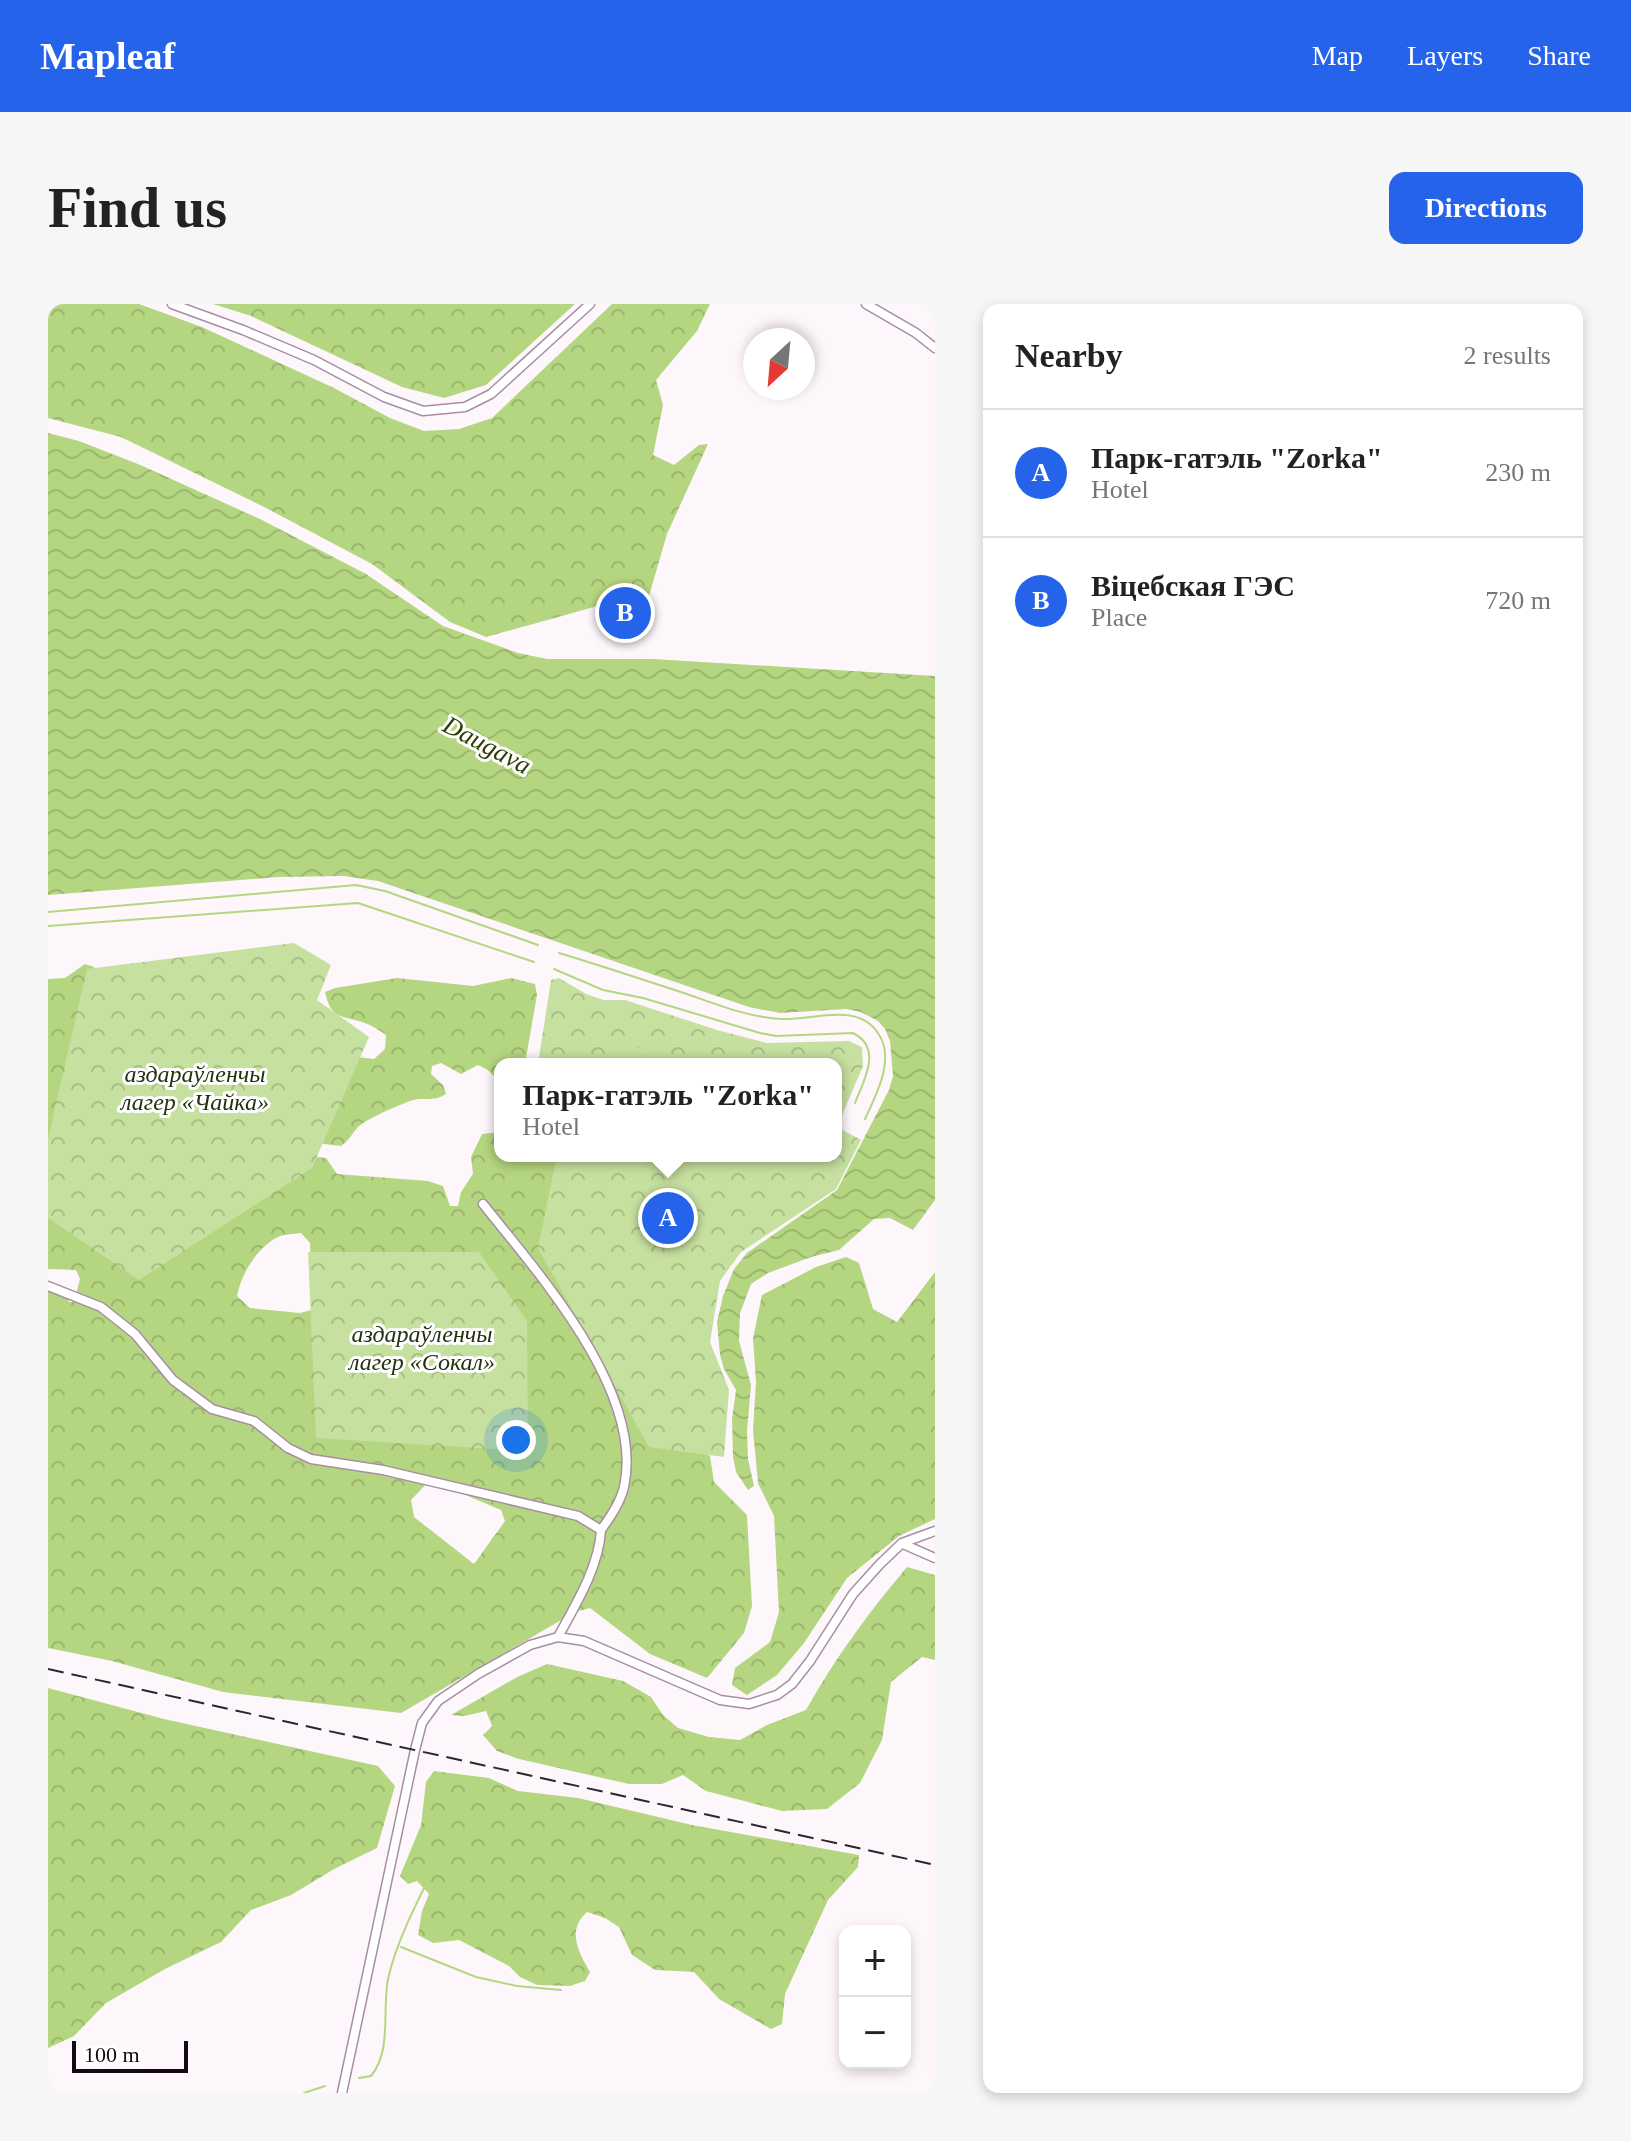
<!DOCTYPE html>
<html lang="en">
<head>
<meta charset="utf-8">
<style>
	:root { --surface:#fff; --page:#f6f6f6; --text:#222; --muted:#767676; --line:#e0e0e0; --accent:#2563eb }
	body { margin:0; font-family:"Times New Roman",serif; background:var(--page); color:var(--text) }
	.controls { position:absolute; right:24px; bottom:24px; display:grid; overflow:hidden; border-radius:16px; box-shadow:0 4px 12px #0003 }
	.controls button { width:72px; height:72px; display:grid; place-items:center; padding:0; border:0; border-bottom:2px solid var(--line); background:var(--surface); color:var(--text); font:40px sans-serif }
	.compass { position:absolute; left:695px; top:24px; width:72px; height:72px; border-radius:50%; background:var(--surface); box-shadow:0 4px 12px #0003; rotate:206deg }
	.scale { position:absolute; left:24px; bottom:20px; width:116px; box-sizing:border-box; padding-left:8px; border:4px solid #130911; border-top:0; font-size:22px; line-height:28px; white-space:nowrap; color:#130911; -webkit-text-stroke:6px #fff; paint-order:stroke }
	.you { position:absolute; left:468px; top:1136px; width:28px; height:28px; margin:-20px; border:6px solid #fff; border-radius:50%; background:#1a73e8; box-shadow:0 0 0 12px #1a73e833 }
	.badge { display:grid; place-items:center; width:52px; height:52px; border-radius:50%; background:var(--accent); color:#fff; font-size:26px; font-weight:700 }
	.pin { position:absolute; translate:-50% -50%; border:4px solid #fff; box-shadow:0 2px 8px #0006 }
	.popup { position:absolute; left:446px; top:754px; width:348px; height:104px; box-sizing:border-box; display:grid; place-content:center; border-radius:16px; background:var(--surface); filter:drop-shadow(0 2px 6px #0005); font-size:26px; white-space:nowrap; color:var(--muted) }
	.popup b { font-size:30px; color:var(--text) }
	.popup::after { content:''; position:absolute; left:50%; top:100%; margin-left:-16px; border:16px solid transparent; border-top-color:var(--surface) }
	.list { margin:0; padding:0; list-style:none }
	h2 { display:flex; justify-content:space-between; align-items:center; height:104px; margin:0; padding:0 32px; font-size:34px }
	h2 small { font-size:26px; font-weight:400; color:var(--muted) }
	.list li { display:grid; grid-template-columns:52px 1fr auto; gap:24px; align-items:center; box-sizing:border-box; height:128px; padding:0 32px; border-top:2px solid var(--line) }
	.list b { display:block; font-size:30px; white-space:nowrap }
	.list p { margin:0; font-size:26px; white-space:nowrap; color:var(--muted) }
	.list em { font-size:26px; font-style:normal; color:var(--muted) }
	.map { position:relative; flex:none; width:887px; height:1789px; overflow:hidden; border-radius:16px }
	header { display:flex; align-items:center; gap:48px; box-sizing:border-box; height:112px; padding:0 40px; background:var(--accent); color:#fff }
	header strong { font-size:38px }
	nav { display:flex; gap:44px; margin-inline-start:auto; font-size:28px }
	.intro { display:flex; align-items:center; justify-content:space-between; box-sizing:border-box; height:192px; padding:0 48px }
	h1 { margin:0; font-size:56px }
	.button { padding:20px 36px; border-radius:16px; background:var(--accent); color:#fff; font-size:28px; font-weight:700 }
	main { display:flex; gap:48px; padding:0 48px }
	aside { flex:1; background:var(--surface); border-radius:16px; box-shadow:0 4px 12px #0003 }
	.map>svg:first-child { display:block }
	.forest { fill:url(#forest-crowns); fill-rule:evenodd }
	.park { fill:url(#park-crowns) }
	.pitch { fill:#c6e09f }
	.water { fill:url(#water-waves) }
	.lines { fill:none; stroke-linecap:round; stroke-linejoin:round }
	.stream { stroke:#b5d680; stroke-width:2 }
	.street-casing { stroke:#a98da3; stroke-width:11 }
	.street { stroke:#fff; stroke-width:8 }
	.rail { stroke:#2e252c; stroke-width:2; stroke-dasharray:16 8; stroke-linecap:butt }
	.labels { text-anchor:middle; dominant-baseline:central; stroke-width:6; stroke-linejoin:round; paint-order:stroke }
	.park-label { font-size:24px; font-style:italic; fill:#24310d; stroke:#fff }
	.water-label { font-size:26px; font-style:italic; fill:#2d4000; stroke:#fff }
</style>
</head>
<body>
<header>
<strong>Mapleaf</strong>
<nav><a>Map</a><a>Layers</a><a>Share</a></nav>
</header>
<div class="intro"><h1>Find us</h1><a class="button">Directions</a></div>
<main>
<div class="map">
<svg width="887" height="1789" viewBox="0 0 887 1789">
	<defs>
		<pattern id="forest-crowns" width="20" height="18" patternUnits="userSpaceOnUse" patternTransform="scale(2)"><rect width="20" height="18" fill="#b5d680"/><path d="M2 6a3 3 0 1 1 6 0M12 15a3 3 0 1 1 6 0" fill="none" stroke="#9bb66e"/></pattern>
		<pattern id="park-crowns" width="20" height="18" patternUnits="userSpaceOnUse" patternTransform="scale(2)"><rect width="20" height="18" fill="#c6e09f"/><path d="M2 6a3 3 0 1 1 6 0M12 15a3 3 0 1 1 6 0" fill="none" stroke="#a9bf88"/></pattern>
		<pattern id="water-waves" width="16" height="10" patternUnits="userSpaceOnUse" patternTransform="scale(2)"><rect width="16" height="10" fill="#b5d680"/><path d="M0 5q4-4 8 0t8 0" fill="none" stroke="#9bb66e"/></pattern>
	</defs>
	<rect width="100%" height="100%" fill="#fdf7fc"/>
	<path class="forest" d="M 0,0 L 91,0 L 154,23 L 286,84 L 342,114 L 376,127 L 411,125 L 444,114 L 564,0 L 662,0 L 649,27 L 608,76 L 615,101 L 605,151 L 626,161 L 651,141 L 660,140 L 619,230 L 598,302 L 586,312 L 553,301 L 438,333 L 402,318 L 324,260 L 218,204 L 73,133 L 0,114 Z
		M 165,0 L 527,0 L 438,81 L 396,94 L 354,83 L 203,12 Z
		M 37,660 L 46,663 L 48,673 L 268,853 L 278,854 L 289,870 L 380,877 L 395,882 L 402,902 L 410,902 L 413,888 L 425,870 L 423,853 L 434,830 L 452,828 L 452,852 L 514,852 L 672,975 L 635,1139 L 662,1152 L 666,1178 L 699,1211 L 704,1302 L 696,1329 L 659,1374 L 602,1350 L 542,1304 L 527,1308 L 353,1409 L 175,1388 L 64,1357 L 0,1344 L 0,984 L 18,987 L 21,998 L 26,998 L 32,975 L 28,966 L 0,965 L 0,675 L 17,674 ZM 253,929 L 262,939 L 263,962 L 271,1004 L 252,1009 L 202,1004 L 189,992 C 193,971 208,945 228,934 C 234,930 246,930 253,929 ZM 382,1176 L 453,1206 L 457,1217 L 426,1260 L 366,1213 L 363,1196 Z
		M 349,674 L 425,682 L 463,674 L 487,680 L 489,691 L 477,760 L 452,760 L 452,779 L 440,766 L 430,761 L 413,770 L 393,759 L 384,762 L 383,770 L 395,781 L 398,790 C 384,799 376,792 362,797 C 349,802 320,814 310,823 C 304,830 301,836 293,842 L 276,840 L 265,833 L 309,753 L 326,755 L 337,745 L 338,731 C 331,726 323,721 314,718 C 292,711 283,715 277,688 L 287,684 Z
		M 798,953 L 811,959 L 825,1005 L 849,1018 L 887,968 L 887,1215 L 851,1232 L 799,1274 L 756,1339 L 729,1371 L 699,1391 L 684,1381 L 687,1364 L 722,1338 L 731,1308 L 726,1212 L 710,1179 L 705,1126 L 708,1078 L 705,1034 L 714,991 L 768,963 Z
		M 859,1263 L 887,1271 L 887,1356 L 874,1353 L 843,1378 L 834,1436 L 812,1479 L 779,1505 L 734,1507 L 658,1487 L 635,1471 L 614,1480 L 581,1480 L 471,1455 L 449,1447 L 435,1431 L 444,1422 L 438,1407 L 416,1412 L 403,1411 L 469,1373 L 499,1360 L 575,1377 L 603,1393 L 615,1411 L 630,1424 L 661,1433 L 692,1436 L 719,1421 L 758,1406 C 788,1353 820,1309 859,1263 Z
		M 0,1384 L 116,1415 L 330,1462 L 347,1482 L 329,1544 L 288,1564 L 243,1591 L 203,1606 L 173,1638 L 117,1665 L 58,1699 L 26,1732 L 0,1744 Z
		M 386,1467 L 441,1474 L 470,1487 L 530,1494 L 644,1521 L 811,1551 L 810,1563 L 780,1596 L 737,1690 L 734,1720 L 723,1725 L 671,1695 L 646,1668 L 607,1666 L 584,1651 L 571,1623 L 557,1614 L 539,1608 C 518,1626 531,1649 542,1668 L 537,1677 L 522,1682 L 489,1681 L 472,1673 L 461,1662 L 411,1636 L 385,1639 L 370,1631 L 374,1607 L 381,1590 L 369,1577 L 360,1580 L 352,1572 L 373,1521 L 378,1478 Z"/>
	<path class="park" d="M 246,639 L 283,661 L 269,696 L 321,733 L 264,864 L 91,976 L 0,914 L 0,835 L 39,665 Z
		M 511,674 L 538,690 L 556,696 L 577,696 L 669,726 L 719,739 L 801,737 L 814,743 L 815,762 L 789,823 L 813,836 L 788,885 L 693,948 L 672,977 L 662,1038 L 681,1086 L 676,1153 L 601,1143 L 490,944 L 509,852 L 788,852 L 788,760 L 490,760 L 503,676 Z
		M 260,948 L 431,948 L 479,1017 L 480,1147 L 268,1134 Z"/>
	<path class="pitch" d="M 569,737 L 642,759 L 642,760 L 562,760 Z"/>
	<path class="water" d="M 0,129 L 31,137 L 90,160 L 212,215 L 318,270 L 395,322 L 470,349 L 499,355 L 605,355 L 887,372 L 887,896 L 865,926 L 842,914 L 826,915 L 791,946 L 763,953 L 720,969 L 703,980 L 692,1009 L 691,1037 L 703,1081 L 699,1127 L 700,1155 L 706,1182 L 700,1186 L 688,1168 L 685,1153 L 684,1115 L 688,1086 L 676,1065 L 672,1051 L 669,1018 L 675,992 L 686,965 L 699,949 L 789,886 L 841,786 L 845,772 L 842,737 L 837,725 L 830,717 L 813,708 L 798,705 L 732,709 L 701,703 L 330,577 L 296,572 L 230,573 L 0,591 Z"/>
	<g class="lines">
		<path class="stream" d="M 0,608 L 308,581 L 337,587 L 490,641
			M 0,622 L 310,599 L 486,658
			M 511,649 C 554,662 596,676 639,690 C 670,701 700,713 733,715 C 763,717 809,697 830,729 C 848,755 828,791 817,815
			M 506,665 L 555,686 L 595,694 L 712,729 L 728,732 L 805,729 C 835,744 816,776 807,799
			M 353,1643 L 428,1673 L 469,1682 L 513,1686
			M 311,1774 L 323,1772 C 344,1747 334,1706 340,1675 C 348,1638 371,1594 388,1560
			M 256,1789 L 277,1782"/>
		<defs>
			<path id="street" d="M 124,0 L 195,26 L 266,56 L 336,93 L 375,107 L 417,103 L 443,90 L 542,0
				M 818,0 L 868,29 L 887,44
				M 435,900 C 490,969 597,1088 576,1183 C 572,1199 563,1212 553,1226
				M 0,982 L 53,1003 L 87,1030 L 125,1076 L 164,1105 L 206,1117 L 240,1144 L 263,1155 L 335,1166 L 530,1212 L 553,1226 C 551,1263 528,1300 510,1333
				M 855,1240 L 887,1254
				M 294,1789 L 367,1446 L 374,1419 L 390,1397 L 430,1370 L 482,1341 L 510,1333 L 536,1337 L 672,1396 L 701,1400 L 729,1391 L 744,1380 L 762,1357 L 805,1290 L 832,1260 L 854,1239 L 887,1227"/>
		</defs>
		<use href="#street" class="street-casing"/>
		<use href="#street" class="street"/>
		<path class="rail" d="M 0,1365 L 887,1561"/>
	</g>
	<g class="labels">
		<g class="park-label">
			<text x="147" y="770">аздараўленчы<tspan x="147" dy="28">лагер «Чайка»</tspan></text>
			<text x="374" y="1030">аздараўленчы<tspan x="374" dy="28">лагер «Сокал»</tspan></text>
		</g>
		<g class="water-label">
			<text transform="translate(439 441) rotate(28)">Daugava</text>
		</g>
	</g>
</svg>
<div class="controls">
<button>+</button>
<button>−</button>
</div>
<svg class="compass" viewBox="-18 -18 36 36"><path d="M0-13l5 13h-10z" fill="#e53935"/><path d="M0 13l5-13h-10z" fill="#767676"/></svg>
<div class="scale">100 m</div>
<div class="you"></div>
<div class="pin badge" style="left:620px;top:914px">A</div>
<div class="popup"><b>Парк-гатэль &quot;Zorka&quot;</b>Hotel</div>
<div class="pin badge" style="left:577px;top:309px">B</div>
</div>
<aside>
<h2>Nearby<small>2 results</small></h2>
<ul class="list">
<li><span class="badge">A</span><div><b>Парк-гатэль &quot;Zorka&quot;</b><p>Hotel</p></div><em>230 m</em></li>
<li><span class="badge">B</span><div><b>Віцебская ГЭС</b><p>Place</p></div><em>720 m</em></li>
</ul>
</aside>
</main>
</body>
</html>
